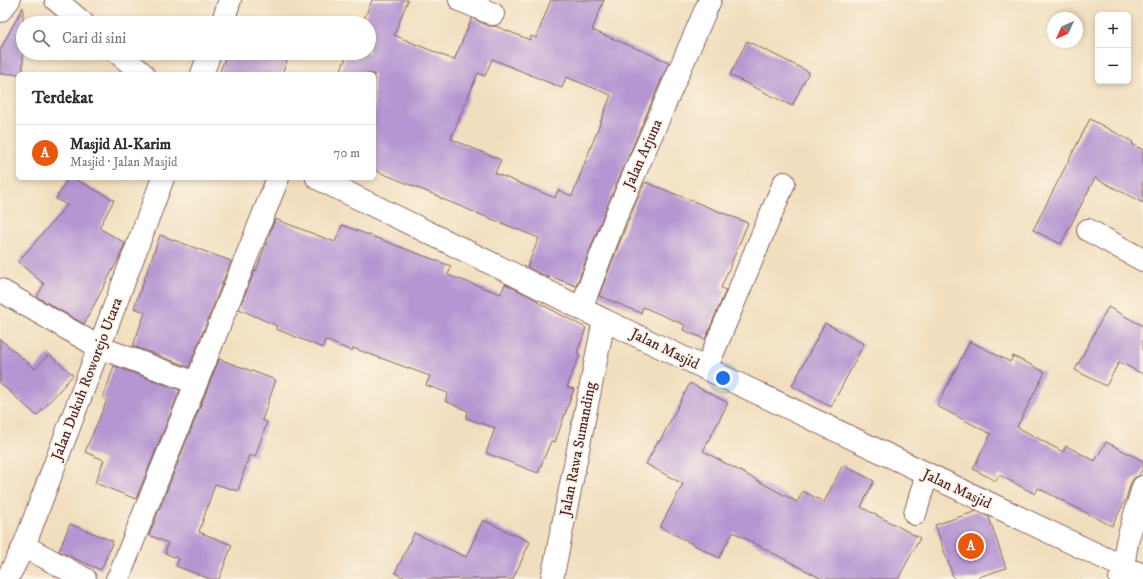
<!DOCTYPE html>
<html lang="id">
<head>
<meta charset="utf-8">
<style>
	:root { --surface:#fff; --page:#f2f2f3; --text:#2b2b33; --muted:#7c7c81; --line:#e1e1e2; --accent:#ea580c }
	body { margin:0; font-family:"IM FELL DW Pica",serif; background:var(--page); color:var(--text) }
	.controls { position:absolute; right:12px; top:12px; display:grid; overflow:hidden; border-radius:6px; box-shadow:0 2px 6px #0003 }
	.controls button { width:36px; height:36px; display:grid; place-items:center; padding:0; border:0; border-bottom:1px solid var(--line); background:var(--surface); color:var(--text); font:20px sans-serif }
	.compass { position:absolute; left:1047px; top:12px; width:36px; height:36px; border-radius:50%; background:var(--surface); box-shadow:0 2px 6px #0003; rotate:225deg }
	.you { position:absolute; left:723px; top:378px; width:14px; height:14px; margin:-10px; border:3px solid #fff; border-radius:50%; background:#1a73e8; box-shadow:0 0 0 6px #1a73e833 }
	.badge { display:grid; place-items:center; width:26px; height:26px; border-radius:50%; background:var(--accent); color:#fff; font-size:13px; font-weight:700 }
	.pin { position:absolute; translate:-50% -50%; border:2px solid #fff; box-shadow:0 1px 4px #0006 }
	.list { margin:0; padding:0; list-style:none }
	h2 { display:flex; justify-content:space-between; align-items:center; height:52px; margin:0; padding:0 16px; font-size:17px }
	h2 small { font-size:13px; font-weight:400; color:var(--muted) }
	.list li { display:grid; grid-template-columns:26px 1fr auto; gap:12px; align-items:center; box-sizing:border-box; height:56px; padding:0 16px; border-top:1px solid var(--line) }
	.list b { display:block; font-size:15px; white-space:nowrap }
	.list p { margin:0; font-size:13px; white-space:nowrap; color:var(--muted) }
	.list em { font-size:13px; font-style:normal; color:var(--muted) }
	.icon { flex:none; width:22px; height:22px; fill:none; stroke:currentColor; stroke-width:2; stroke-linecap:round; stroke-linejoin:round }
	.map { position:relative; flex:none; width:1143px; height:579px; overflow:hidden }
	.search { position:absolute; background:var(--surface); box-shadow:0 2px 6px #0003; left:16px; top:16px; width:360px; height:44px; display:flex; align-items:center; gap:10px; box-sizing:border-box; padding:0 14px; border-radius:22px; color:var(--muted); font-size:15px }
	.panel { position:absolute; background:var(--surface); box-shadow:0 2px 6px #0003; left:16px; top:72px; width:360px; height:108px; border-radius:6px }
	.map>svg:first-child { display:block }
	.building { fill:#b595d2; fill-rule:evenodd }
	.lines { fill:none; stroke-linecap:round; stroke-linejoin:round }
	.minor-casing { stroke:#84625e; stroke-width:24 }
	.minor { stroke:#fff; stroke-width:22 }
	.labels { text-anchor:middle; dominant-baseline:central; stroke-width:3.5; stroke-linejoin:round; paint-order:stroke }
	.street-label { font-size:15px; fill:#4a1f2b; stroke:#fcf5e5 }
</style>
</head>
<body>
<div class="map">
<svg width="1143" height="579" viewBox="0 0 1143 579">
	<rect width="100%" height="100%" fill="#fcf5e5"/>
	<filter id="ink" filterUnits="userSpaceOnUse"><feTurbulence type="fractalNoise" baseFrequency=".025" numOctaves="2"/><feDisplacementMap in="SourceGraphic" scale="8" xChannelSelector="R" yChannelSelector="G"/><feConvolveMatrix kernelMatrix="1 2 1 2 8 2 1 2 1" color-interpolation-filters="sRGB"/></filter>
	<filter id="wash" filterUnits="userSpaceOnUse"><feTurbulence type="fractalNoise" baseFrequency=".012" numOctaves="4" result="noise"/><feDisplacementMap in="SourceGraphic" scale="16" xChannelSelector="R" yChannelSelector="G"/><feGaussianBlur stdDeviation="0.9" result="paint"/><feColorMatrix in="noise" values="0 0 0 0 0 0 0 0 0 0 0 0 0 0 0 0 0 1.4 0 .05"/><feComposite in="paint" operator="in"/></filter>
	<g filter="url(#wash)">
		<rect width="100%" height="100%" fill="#f1debe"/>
		<g id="blocks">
			<path class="building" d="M 372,0 L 408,0 L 394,35 L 454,60 L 472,18 L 488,26 L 495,26 L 530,40 L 531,36 L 536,38 L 551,0 L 604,0 L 592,30 L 669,62 L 605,211 L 576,286 L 550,276 L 549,278 L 527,267 L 539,238 L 479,214 L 440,198 L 440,197 L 374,170 L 374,74 L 339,74 L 348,53 L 369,53 L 369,23 L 360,23 L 361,22 L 363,22 ZM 492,59 L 562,88 L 566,77 L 611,95 L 572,196 L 558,190 L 555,198 L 495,173 L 501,160 L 451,139 L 478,73 L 485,76 Z
				M 23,7 L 23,74 L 0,74 L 0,50 Z
				M 747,41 L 809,72 L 792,106 L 730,75 Z
				M 227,53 L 290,53 L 282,74 L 219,74 Z
				M 1090,119 L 1133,142 L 1132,144 L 1143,150 L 1143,203 L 1095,178 L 1061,244 L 1033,230 Z
				M 68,178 L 73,178 L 114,200 L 99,228 L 125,243 L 119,258 L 84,324 L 37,297 L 44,284 L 18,262 L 67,205 L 56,199 Z
				M 645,182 L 748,223 L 721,288 L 726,290 L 705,339 L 683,330 L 685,325 L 643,307 L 641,313 L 599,296 L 628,221 Z
				M 275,219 L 335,242 L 342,225 L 451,266 L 448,275 L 501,294 L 505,284 L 508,285 L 538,301 L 537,302 L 586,328 L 577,353 L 580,354 L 567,387 L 574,389 L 555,442 L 551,441 L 538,473 L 486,453 L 495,428 L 466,418 L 468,411 L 445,401 L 448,393 L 426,385 L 430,376 L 353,348 L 352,351 L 325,340 L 323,348 L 276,329 L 277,326 L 239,309 L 255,270 L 256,271 Z
				M 160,235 L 231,261 L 189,367 L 133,346 L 145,312 L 134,308 Z
				M 1108,307 L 1143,326 L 1143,374 L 1119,362 L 1106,386 L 1075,370 Z
				M 825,323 L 864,344 L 831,407 L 792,386 Z
				M 0,339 L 35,369 L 49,354 L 73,375 L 37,416 L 0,383 Z
				M 970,341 L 1010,362 L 1013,356 L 1045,372 L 1017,427 L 1063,452 L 1066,446 L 1095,461 L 1106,442 L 1143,461 L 1143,467 L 1139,476 L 1134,478 L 1131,483 L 1126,499 L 1112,526 L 1038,488 L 1035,494 L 999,475 L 996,481 L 973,469 L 991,434 L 937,406 Z
				M 219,359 L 276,380 L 262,420 L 267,422 L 255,457 L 249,455 L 238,491 L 215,484 L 199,532 L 232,545 L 219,579 L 210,579 L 176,566 L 179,559 L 165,553 L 168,543 L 149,535 Z
				M 114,366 L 180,390 L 136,499 L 95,483 L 104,460 L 85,452 L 107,400 L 103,398 Z
				M 690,383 L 728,403 L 703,451 L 797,502 L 803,491 L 824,502 L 843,465 L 874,481 L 861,507 L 920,538 L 898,579 L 822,579 L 733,532 L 719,558 L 660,527 L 683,484 L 646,464 L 658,441 L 660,441 Z
				M 977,511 L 989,517 L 1006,568 L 973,579 L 954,579 L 935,525 Z
				M 483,520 L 530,542 L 513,579 L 408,579 L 395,573 L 414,533 L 466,557 Z
				M 70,524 L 113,541 L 101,570 L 71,557 L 59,551 Z"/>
		</g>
	</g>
	<g filter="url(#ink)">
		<use href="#blocks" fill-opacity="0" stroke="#84625e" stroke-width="1"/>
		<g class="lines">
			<defs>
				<path id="minor" d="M 56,0 L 83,23
					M 460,0 L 493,14
					M 0,11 L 9,0
					M 222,23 L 230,0
					M 118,53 L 143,74
					M 202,74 L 210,53
					M 317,178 L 509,272 L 604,320 L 1123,567 L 1143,575
					M 1088,230 L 1143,260
					M 0,290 L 99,347 L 196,383
					M 581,309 L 616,216 L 710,0
					M 706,369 L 784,183
					M 915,514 L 927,474
					M 24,546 L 85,579
					M 7,579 L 24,546 L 163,178
					M 117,579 L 119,576 L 278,178
					M 552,579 L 604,320
					M 1120,579 L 1123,567 L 1127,542 L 1143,487"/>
			</defs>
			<use href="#minor" class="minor-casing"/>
			<use href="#minor" class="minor"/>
		</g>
	</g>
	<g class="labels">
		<g class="street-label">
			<text transform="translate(643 154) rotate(-66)">Jalan Arjuna</text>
			<text transform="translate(665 349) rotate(26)">Jalan Masjid</text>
			<text transform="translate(87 379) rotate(-69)">Jalan Dukuh Roworejo Utara</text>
			<text transform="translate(578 449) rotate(-79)">Jalan Rawa Sumanding</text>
			<text transform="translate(957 489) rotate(25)">Jalan Masjid</text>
		</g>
	</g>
</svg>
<div class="controls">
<button>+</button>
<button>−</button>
</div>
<svg class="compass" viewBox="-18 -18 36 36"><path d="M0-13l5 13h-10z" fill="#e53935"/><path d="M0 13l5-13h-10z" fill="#7c7c81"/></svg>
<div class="you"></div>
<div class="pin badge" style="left:971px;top:546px">A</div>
<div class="search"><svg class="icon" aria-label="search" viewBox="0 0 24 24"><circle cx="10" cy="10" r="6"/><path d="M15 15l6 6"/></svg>Cari di sini</div>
<section class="panel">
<h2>Terdekat<small></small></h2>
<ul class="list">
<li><span class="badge">A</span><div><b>Masjid Al-Karim</b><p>Masjid · Jalan Masjid</p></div><em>70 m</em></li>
</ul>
</section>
</div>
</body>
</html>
